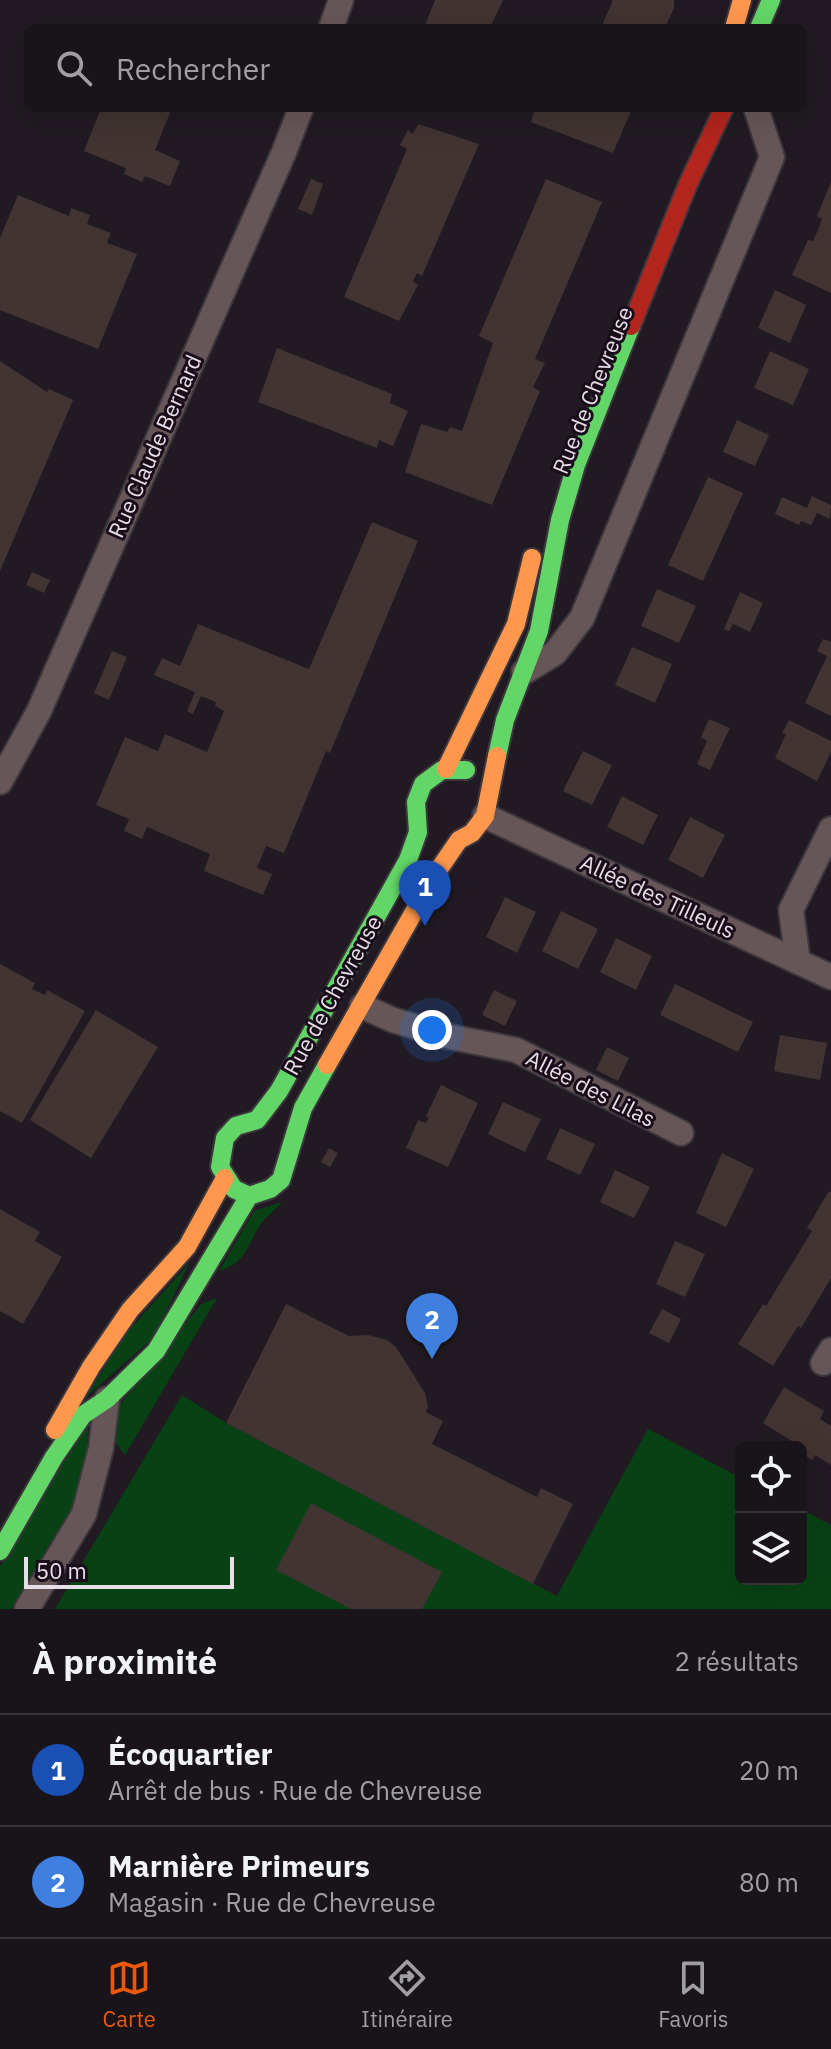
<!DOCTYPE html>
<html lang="fr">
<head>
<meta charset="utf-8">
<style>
	:root { --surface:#19141a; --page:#262127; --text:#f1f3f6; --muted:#9f9ea2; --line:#373339; --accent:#ea580c }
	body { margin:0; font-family:"IBM Plex Sans",sans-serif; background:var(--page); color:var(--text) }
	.controls { position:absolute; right:24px; bottom:24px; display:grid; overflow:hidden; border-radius:12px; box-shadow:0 8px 32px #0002 }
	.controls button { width:72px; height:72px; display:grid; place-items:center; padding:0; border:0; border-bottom:2px solid var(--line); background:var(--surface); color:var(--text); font:40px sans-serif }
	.scale { position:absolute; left:24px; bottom:20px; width:210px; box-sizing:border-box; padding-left:8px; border:4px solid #e7dee7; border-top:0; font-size:22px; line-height:28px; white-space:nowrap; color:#e7dee7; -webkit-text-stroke:6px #1a0d1b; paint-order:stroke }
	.you { position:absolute; left:432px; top:1030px; width:28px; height:28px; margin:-20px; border:6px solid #fff; border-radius:50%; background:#1a73e8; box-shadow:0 0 0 12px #1a73e833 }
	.badge { display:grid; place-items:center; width:52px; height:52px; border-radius:50%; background:var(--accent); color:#fff; font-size:26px; font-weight:700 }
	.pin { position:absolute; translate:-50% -66px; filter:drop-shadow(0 2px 4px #0008) }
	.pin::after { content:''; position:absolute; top:42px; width:28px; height:24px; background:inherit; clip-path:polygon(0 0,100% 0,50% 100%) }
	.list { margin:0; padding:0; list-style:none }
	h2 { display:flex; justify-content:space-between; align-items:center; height:104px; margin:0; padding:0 32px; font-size:34px }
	h2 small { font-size:26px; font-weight:400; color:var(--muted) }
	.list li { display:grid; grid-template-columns:52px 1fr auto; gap:24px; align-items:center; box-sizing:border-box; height:112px; padding:0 32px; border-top:2px solid var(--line) }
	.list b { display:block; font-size:30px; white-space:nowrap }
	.list p { margin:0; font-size:26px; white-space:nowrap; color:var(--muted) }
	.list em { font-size:26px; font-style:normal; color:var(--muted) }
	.icon { flex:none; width:44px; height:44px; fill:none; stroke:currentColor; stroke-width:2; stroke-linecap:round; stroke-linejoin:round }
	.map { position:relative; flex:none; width:831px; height:1609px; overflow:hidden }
	.search { position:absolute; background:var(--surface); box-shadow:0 8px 32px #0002; left:24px; right:24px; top:24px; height:88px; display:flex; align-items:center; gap:20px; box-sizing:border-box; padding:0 28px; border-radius:12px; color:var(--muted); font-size:30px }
	.sheet { height:328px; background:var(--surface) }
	nav { display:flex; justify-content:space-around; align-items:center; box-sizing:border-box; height:112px; border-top:2px solid var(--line); background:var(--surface); font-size:22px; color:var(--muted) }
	nav a { display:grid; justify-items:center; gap:4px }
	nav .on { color:var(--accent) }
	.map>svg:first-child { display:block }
	.green { fill:#084214 }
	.building { fill:#413432 }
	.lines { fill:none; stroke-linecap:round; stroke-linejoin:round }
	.street-casing { stroke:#3c363d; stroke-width:28 }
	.fast-casing { stroke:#3c363d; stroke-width:22 }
	.slow-casing { stroke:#3c363d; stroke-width:22 }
	.jam-casing { stroke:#3c363d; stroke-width:22 }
	.street { stroke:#675658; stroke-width:24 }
	.fast { stroke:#63d668; stroke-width:18 }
	.slow { stroke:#ff974d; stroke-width:18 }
	.jam { stroke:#b3261e; stroke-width:18 }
	.labels { text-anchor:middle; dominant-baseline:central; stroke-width:6; stroke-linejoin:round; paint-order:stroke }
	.street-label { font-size:22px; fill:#e7dee7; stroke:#1a0d1b }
</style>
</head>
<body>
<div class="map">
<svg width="831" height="1609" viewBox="0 0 831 1609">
	<rect width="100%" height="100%" fill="#211a22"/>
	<path class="green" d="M 282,1202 C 275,1210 267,1216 260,1225 C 246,1247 246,1263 219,1271 L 254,1211 Z
		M 190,1262 L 154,1337 L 86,1397 L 124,1336 Z
		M 217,1298 L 125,1455 L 114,1440 L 117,1408 L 201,1304 Z
		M 182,1395 L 226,1423 L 557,1596 L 648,1429 L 741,1478 L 741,1579 L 801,1579 L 801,1509 L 831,1525 L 831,1609 L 55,1609 Z
		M 88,1426 L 87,1460 L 73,1512 L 12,1609 L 0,1609 L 0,1567 L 41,1497 Z"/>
	<path class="building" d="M 435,0 L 503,0 L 491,26 L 496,28 L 424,28 Z
		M 613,0 L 674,0 L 674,8 L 665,28 L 601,28 Z
		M 101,108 L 172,108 L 155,150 L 180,161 L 170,186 L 145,176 L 142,182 L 124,174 L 126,168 L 84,151 Z
		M 535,108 L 625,108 L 631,111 L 613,153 L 531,122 Z
		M 419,124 L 479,144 L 422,276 L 417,273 L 413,281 L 418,285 L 399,321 L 344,297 L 407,149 L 400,145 L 408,130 L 412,134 Z
		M 311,179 L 323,184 L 312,215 L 298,209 Z
		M 546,179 L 602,202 L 535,359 L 545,363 L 533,387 L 540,391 L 492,505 L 405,472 L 421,424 L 447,432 L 450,427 L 462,431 L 493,343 L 479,336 Z
		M 831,182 L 831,293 L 792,275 L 808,240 L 813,241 L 818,230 L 822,219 L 817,216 Z
		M 18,195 L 69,216 L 71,208 L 90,215 L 87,224 L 111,233 L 107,243 L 137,254 L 98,349 L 0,310 L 0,238 Z
		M 775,290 L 806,305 L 790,343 L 758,328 Z
		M 277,348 L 392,394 L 390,403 L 408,411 L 393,446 L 379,440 L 377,448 L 258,402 Z
		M 770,351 L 809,369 L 793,405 L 754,388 Z
		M 0,361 L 47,392 L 49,389 L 73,400 L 0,571 Z
		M 737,420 L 769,435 L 755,466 L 723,452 Z
		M 708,477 L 743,493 L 703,581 L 668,565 Z
		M 812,496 L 831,505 L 830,519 L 817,513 L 811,525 L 801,521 L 799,525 L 775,514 L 782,497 L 807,508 Z
		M 372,522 L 418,541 L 330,753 L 326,751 L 284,853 L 266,846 L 257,868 L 272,874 L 263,895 L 204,871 L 210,854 L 147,827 L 142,839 L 124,831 L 129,819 L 96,805 L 125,737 L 158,751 L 165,734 L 207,752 L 224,711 L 215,706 L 216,702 L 201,696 L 193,714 L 187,711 L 195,692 L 154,675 L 162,658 L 180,666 L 198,624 L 309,669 Z
		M 32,572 L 50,580 L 44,593 L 26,585 Z
		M 657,589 L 696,606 L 679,643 L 641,626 Z
		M 740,592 L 763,603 L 750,632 L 733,624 L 729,631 L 724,629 Z
		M 823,639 L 831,642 L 831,716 L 805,703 L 827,656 L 817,651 Z
		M 632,647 L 672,664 L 655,703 L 615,685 Z
		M 112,651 L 127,657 L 109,700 L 94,693 Z
		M 709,719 L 730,728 L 710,770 L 697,764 L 707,741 L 701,737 Z
		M 789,720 L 831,741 L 831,752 L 817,781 L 775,758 L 786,734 L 782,733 Z
		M 583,751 L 612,765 L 592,805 L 563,791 Z
		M 622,796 L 658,815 L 643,845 L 607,827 Z
		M 690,817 L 725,835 L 703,878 L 668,860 Z
		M 505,897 L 536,912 L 517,953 L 486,937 Z
		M 561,911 L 598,929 L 578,969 L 542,951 Z
		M 616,938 L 652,956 L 636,990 L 600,972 Z
		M 0,964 L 35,983 L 32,989 L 45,995 L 47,990 L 85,1011 L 22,1123 L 0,1111 Z
		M 675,984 L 753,1022 L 738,1052 L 660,1015 Z
		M 494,990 L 517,1001 L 505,1026 L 482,1015 Z
		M 96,1010 L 158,1047 L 91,1158 L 30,1120 Z
		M 780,1035 L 827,1043 L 820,1080 L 774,1071 Z
		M 607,1047 L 629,1058 L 618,1081 L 596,1070 Z
		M 441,1085 L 478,1103 L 448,1167 L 406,1148 L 418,1120 L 426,1123 L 429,1118 L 426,1116 Z
		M 503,1102 L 541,1119 L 525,1152 L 488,1134 Z
		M 560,1128 L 595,1144 L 580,1175 L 546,1159 Z
		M 329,1148 L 338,1153 L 330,1167 L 321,1162 Z
		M 722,1153 L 754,1169 L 726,1227 L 696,1213 Z
		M 615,1170 L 650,1187 L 634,1218 L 600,1202 Z
		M 829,1191 L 831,1193 L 831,1278 L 801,1328 L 798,1326 L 773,1366 L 738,1344 L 763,1304 L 766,1306 L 812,1231 L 807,1228 Z
		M 0,1209 L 40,1232 L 35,1241 L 62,1257 L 23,1324 L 0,1311 Z
		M 675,1241 L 705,1254 L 685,1297 L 656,1284 Z
		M 286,1304 L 349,1336 L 368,1335 L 387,1340 L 396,1347 L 425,1393 L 428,1406 L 426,1412 L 443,1421 L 432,1444 L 537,1497 L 541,1488 L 573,1504 L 533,1584 L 226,1423 Z
		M 662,1309 L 681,1319 L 669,1343 L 649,1333 Z
		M 784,1387 L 824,1411 L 820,1419 L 831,1426 L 831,1465 L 815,1455 L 812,1460 L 801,1453 L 803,1448 L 763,1423 Z
		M 311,1503 L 442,1572 L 422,1609 L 351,1609 L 276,1570 Z"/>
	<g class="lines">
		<defs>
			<path id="street" d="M 331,28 L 341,0
				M 524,672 L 555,653 L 582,618 L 772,157 L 756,108
				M 0,782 L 39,711 L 284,152 L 301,108
				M 485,816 L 831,977
				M 798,962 L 791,910 L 831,829
				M 362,1006 L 393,1020 L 446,1036 L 516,1050 L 681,1133
				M 823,1363 L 831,1350
				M 27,1609 L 84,1514 L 101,1448 L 107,1399"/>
			<path id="fast" d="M 759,28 L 771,0
				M 497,756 L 505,720 L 539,631 L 560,520 L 576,465 L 631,326
				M 249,1196 L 234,1189 L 220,1167 L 225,1138 L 236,1126 L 257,1120 L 279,1091 L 408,860 L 418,832 L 416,802 L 423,784 L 442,770 L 466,770
				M 0,1551 L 54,1457 L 83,1415 L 107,1399 L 156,1351 L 249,1196 L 270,1189 L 281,1180 L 303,1108 L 327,1065"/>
			<path id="slow" d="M 734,28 L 742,0
				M 446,769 L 516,624 L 532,558
				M 327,1065 L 435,875 L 459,840 L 472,833 L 485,816 L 497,756
				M 55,1430 L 91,1367 L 130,1310 L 187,1247 L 225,1178"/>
			<path id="jam" d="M 631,326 L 688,184 L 724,108"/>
		</defs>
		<use href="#street" class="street-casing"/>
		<use href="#fast" class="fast-casing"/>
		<use href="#slow" class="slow-casing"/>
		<use href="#jam" class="jam-casing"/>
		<use href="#street" class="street"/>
		<use href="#fast" class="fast"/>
		<use href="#slow" class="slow"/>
		<use href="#jam" class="jam"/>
	</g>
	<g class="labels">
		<g class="street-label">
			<text transform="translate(592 390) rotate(-68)">Rue de Chevreuse</text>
			<text transform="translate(154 446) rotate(-66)">Rue Claude Bernard</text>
			<text transform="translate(658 896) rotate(25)">Allée des Tilleuls</text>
			<text transform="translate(332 995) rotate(-61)">Rue de Chevreuse</text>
			<text transform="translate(591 1088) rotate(27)">Allée des Lilas</text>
		</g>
	</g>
</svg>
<div class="controls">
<button><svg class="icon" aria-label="locate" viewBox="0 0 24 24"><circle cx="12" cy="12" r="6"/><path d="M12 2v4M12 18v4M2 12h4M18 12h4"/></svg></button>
<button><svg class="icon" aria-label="layers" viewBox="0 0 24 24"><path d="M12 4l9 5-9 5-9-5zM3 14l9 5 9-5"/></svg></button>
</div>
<div class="scale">50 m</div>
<div class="you"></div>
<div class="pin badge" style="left:425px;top:926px;background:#1a4fb4">1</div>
<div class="pin badge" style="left:432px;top:1359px;background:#3f7fe0">2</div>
<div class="search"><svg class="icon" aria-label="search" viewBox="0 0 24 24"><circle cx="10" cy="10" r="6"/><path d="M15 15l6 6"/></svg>Rechercher</div>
</div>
<section class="sheet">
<h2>À proximité<small>2 résultats</small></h2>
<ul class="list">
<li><span class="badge" style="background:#1a4fb4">1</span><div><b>Écoquartier</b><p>Arrêt de bus · Rue de Chevreuse</p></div><em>20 m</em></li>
<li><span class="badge" style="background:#3f7fe0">2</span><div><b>Marnière Primeurs</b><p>Magasin · Rue de Chevreuse</p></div><em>80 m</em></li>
</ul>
</section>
<nav>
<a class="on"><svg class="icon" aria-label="map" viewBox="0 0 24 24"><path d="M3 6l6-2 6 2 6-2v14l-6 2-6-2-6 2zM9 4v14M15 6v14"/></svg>Carte</a>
<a><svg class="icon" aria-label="directions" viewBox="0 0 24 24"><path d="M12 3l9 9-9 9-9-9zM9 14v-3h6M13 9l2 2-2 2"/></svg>Itinéraire</a>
<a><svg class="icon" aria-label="saved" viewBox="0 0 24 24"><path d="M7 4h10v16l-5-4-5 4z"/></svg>Favoris</a>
</nav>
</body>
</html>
